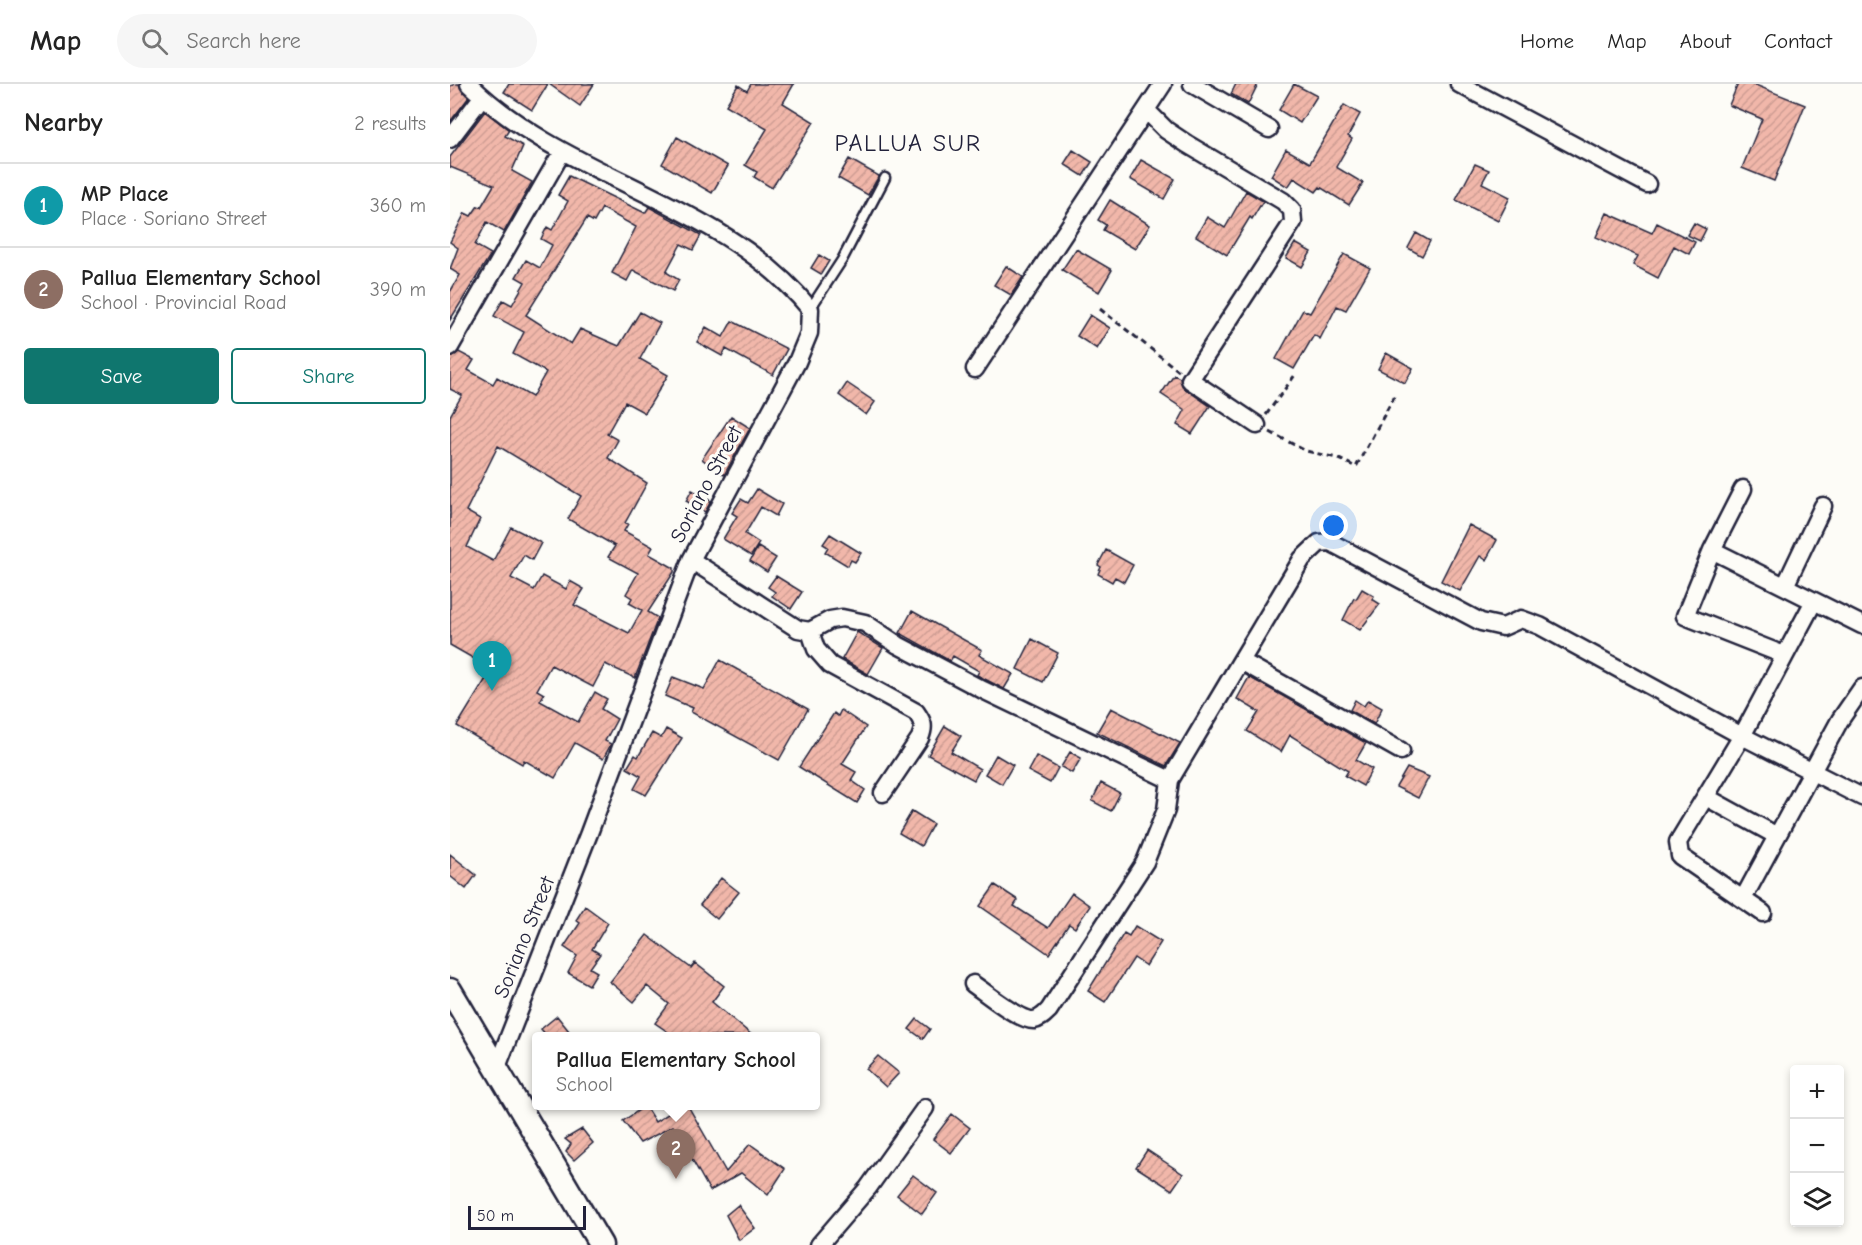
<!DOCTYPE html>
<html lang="en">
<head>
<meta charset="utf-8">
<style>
	:root { --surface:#fff; --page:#f6f6f6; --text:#222; --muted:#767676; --line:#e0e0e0; --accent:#0f766e }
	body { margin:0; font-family:"Comic Neue",sans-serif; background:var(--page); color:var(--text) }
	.controls { position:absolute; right:18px; bottom:18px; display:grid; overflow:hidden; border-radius:6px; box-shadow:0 3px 9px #0003 }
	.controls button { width:54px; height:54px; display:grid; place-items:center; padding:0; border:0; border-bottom:2px solid var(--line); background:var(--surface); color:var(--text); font:30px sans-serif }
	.scale { position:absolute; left:18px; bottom:15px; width:118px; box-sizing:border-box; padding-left:6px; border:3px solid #22223b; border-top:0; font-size:16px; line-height:21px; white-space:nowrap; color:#22223b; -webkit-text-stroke:4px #fdfcf7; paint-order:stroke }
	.you { position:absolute; left:884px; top:442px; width:21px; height:21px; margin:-15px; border:4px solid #fff; border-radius:50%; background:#1a73e8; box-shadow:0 0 0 9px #1a73e833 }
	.badge { display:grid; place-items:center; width:39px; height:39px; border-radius:50%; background:var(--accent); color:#fff; font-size:20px; font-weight:700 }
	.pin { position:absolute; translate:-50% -50px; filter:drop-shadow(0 2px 3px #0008) }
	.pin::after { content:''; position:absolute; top:32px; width:21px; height:18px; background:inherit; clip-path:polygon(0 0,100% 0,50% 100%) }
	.popup { position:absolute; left:82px; top:948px; width:288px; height:78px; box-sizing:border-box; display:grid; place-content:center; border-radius:6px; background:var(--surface); filter:drop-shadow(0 2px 4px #0005); font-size:20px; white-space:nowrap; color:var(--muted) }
	.popup b { font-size:22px; color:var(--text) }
	.popup::after { content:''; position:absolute; left:50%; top:100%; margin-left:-12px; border:12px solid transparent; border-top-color:var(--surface) }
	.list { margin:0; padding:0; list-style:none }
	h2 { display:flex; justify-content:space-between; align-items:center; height:78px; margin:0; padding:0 24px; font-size:26px }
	h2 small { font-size:20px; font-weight:400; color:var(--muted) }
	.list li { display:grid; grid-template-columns:39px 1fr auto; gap:18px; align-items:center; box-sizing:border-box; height:84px; padding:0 24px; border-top:2px solid var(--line) }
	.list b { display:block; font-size:22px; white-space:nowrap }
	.list p { margin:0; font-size:20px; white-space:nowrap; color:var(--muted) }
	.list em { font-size:20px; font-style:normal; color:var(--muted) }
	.actions { display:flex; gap:12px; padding:18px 24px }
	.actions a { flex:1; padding:14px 0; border:2px solid var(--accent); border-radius:6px; text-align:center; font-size:21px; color:var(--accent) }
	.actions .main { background:var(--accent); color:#fff }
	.icon { flex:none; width:33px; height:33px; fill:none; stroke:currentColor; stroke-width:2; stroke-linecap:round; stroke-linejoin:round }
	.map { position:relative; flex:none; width:1412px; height:1161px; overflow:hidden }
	header { display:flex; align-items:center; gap:36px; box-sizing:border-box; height:84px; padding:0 30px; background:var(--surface); border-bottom:2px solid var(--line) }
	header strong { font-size:28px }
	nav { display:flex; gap:33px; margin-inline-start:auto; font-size:21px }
	.search { width:420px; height:54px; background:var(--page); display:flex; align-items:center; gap:15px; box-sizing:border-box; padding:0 21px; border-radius:33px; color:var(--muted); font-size:22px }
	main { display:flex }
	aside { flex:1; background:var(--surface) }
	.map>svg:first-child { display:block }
	.building { fill:url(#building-hatch); stroke:#22223b; stroke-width:1.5; fill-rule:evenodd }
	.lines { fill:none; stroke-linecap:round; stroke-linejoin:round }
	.service-casing { stroke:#22223b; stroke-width:13 }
	.minor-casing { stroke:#22223b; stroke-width:21 }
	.secondary-casing { stroke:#22223b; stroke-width:27 }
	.path { stroke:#22223b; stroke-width:3; stroke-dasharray:6 4.5; stroke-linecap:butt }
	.service { stroke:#fdfcf7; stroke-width:8 }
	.minor { stroke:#fdfcf7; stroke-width:16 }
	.secondary { stroke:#fdfcf7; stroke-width:22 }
	.labels { text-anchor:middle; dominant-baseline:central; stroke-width:6; stroke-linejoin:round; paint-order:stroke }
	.street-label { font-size:21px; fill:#22223b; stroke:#fdfcf7 }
	.quarter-label { font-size:24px; letter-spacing:1.5px; fill:#22223b; stroke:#fdfcf7 }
</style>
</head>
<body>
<header>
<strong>Map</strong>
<div class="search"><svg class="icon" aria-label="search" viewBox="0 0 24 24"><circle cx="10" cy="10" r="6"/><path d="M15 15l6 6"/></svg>Search here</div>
<nav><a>Home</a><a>Map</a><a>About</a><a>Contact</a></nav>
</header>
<main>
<aside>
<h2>Nearby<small>2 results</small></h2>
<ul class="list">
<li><span class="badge" style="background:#0f9aa8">1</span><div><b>MP Place</b><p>Place · Soriano Street</p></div><em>360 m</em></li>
<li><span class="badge" style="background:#8d6e63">2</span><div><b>Pallua Elementary School</b><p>School · Provincial Road</p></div><em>390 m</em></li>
</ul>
<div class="actions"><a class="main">Save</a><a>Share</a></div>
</aside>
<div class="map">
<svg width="1412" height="1161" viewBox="0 0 1412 1161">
	<defs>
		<pattern id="building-hatch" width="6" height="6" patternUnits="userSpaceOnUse" patternTransform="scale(1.5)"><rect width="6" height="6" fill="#f1b7aa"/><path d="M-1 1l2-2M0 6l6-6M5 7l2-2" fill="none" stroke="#ce9d93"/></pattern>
	</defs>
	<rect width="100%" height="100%" fill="#fdfcf7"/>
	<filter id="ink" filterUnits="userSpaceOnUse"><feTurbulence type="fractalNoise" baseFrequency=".0167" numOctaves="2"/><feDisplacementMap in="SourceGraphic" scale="12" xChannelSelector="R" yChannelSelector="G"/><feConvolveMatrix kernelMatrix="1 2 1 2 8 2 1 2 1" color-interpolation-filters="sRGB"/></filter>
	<g filter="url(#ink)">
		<path class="building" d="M 6,0 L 9,0 L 19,13 L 0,38 L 0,2 Z
			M 59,0 L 98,0 L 82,26 L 54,8 Z
			M 99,0 L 144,0 L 130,22 Z
			M 301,0 L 344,0 L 333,19 L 364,38 L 322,104 L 304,93 L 307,88 L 295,81 L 317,45 L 276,21 L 288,1 L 297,7 Z
			M 786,0 L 808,0 L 798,20 L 781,10 Z
			M 844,0 L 867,12 L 850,39 L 829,26 Z
			M 1288,0 L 1303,0 L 1355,21 L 1324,97 L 1292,84 L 1312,35 L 1279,21 Z
			M 894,21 L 910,30 L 898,52 L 902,55 L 886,83 L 913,99 L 899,121 L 870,103 L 866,108 L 844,94 L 838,103 L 821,92 L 836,65 L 860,79 Z
			M 35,27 L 59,46 L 55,52 L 73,62 L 62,87 L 82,98 L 54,148 L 37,138 L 25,161 L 41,170 L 0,236 L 0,208 L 10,191 L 0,185 L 8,164 L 0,158 L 15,129 L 21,132 L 28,122 L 31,123 L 44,101 L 0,83 L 0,73 Z
			M 227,53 L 278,82 L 262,109 L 212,80 Z
			M 623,66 L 642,78 L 633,92 L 614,80 Z
			M 399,75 L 429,92 L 418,111 L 388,94 Z
			M 691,76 L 725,95 L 714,115 L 680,95 Z
			M 1025,80 L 1039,86 L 1032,99 L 1060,113 L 1048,137 L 1006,116 Z
			M 119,92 L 195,129 L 199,123 L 251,151 L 243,166 L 231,160 L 216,188 L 229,196 L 223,207 L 183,186 L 177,197 L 162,189 L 186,143 L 152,124 L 144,138 L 137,134 L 76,231 L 121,260 L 130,245 L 169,262 L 190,228 L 210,239 L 190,275 L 218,291 L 195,329 L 175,318 L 157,350 L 168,356 L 158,374 L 197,399 L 175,439 L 178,440 L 174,447 L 203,463 L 199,470 L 224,484 L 224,488 L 198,528 L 208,534 L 185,594 L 155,580 L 143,603 L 101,581 L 87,606 L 94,610 L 90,617 L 128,638 L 145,608 L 157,615 L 151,625 L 167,635 L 155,657 L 161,660 L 153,675 L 125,659 L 105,694 L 74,676 L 72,680 L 7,642 L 42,585 L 0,561 L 0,332 L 12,311 L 0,305 L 0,273 L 9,268 L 24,276 L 18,286 L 43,300 L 47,293 L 82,313 L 96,288 L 63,270 L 74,248 L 44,232 L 53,216 L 62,221 L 75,198 L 66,193 L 76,176 L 90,184 L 102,161 L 91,155 L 97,143 L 102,146 L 118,117 L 108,111 ZM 48,362 L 131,412 L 118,435 L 165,462 L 158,473 L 188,489 L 176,510 L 182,514 L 179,519 L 192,526 L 179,549 L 124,521 L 134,505 L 120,497 L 116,505 L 92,492 L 84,506 L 61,494 L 74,471 L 82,476 L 91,459 L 73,449 L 61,443 L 43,477 L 17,463 L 30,435 L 16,427 Z
			M 796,107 L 813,117 L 802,135 L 800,133 L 777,171 L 746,152 L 757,133 L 775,144 Z
			M 660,116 L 700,141 L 685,165 L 653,146 L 656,141 L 648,136 Z
			M 1157,129 L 1202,149 L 1207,139 L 1245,158 L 1239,170 L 1224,162 L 1208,194 L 1183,181 L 1188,172 L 1146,153 Z
			M 1244,139 L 1256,145 L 1250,157 L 1237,151 Z
			M 966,149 L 980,157 L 972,172 L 958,164 Z
			M 845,159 L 861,168 L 852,183 L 836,174 Z
			M 626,165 L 662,186 L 649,208 L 612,186 Z
			M 894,170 L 920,184 L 896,226 L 887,222 L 870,255 L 864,251 L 844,285 L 826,275 L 853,226 L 860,229 Z
			M 369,171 L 379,177 L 371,190 L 361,184 Z
			M 556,182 L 573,193 L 561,211 L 544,201 Z
			M 640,231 L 660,244 L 647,265 L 627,252 Z
			M 282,237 L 337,265 L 323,291 L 276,265 L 272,272 L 247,258 L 256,243 L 273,253 Z
			M 936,269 L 963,284 L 955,299 L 928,285 Z
			M 724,291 L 730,294 L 734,304 L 760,322 L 742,350 L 727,341 L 735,326 L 711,310 Z
			M 397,299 L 425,318 L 416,331 L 389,311 Z
			M 281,332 L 300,344 L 274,391 L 252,375 Z
			M 307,405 L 332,420 L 326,432 L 311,423 L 295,450 L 309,459 L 301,472 L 273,455 L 287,432 L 282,429 L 291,415 L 298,419 Z
			M 242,406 L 261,417 L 255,428 L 236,417 Z
			M 1019,441 L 1047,456 L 1036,476 L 1030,472 L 1010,507 L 991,497 Z
			M 380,450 L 411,469 L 405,478 L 401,476 L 398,482 L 375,468 L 378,463 L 373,460 Z
			M 308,463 L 326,474 L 317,488 L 300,477 Z
			M 656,466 L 683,481 L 674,498 L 665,493 L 662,498 L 648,490 L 651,483 L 648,481 Z
			M 326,492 L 352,508 L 341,525 L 322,512 L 325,508 L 318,503 Z
			M 912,505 L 924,512 L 922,515 L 930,520 L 910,546 L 893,536 L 904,514 L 906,515 Z
			M 462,527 L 532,566 L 529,571 L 563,590 L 554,605 L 527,591 L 529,587 L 503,572 L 500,577 L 450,549 Z
			M 407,548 L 433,564 L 418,590 L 392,575 Z
			M 582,555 L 608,569 L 593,598 L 567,585 Z
			M 270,576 L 358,625 L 329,676 L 241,628 L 243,624 L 215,612 L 223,593 L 254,605 Z
			M 799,593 L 916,659 L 906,676 L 922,685 L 913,702 L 895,692 L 898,687 L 840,651 L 831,668 L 797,647 L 809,628 L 787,615 Z
			M 905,616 L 914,622 L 918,616 L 932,624 L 924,640 L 900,626 Z
			M 661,624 L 730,659 L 716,682 L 647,648 Z
			M 391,626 L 416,643 L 392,680 L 406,688 L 401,696 L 415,706 L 407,719 L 349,683 L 384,629 L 388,632 Z
			M 495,642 L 511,652 L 501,668 L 530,685 L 524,696 L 478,671 Z
			M 216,645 L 232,654 L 196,711 L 184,705 L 191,692 L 177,684 L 185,671 L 188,673 L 202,649 L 211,654 Z
			M 620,668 L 631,674 L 622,689 L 611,683 Z
			M 546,671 L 563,681 L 552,700 L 535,690 Z
			M 586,672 L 608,684 L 600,699 L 578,687 Z
			M 957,684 L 979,693 L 968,714 L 946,703 Z
			M 651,699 L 670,709 L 661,727 L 642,717 Z
			M 462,727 L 483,740 L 471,762 L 449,749 Z
			M 0,770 L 26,791 L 16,805 L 0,792 Z
			M 271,794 L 289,808 L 267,835 L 250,821 Z
			M 545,801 L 568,816 L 564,822 L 598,844 L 622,809 L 640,822 L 625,844 L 619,840 L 599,870 L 530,822 Z
			M 135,822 L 158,839 L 142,865 L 150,870 L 140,884 L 147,888 L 139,901 L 118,889 L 127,872 L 114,863 L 130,839 L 126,836 Z
			M 685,842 L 711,858 L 696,882 L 684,874 L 655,918 L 638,907 L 674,849 L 679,852 Z
			M 197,851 L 241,884 L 245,879 L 274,902 L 262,918 L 303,952 L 224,952 L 205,939 L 219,920 L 197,902 L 184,918 L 160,898 Z
			M 107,932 L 123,952 L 97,952 L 91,945 Z
			M 467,935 L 480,945 L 473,955 L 459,945 Z
			M 428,972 L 449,989 L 436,1003 L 416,985 Z
			M 195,1022 L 205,1038 L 231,1022 L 238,1022 L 276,1088 L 300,1060 L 335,1085 L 318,1111 L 291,1089 L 260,1107 L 223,1042 L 190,1059 L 173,1037 Z
			M 502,1030 L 520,1044 L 501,1069 L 483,1055 Z
			M 132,1045 L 143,1059 L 124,1076 L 116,1068 L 121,1060 L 115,1055 Z
			M 697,1066 L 733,1090 L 722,1106 L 686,1083 Z
			M 463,1091 L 487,1109 L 472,1130 L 447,1111 Z
			M 288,1121 L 305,1144 L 289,1156 L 276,1131 Z"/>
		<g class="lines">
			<defs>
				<path id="service" d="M 360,225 L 392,176 L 435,94"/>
				<path id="minor" d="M 19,0 C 117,97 272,116 360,225 L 359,249 L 347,278 L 241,476 L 139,749 L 47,983
					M 742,0 L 819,45
					M 1009,0 L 1197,100
					M 697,27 L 716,46 L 737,60 L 833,117 L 842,126 L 843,138 L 740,296 L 807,341
					M 0,55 L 32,13
					M 0,263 L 112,68
					M 525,285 L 713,0
					M 1293,405 L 1262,466 L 1235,532 L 1334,571
					M 1262,466 L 1412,541
					M 241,476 L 348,545 L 360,547 L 380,536 L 392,534 L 415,539 L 448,561 L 533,606 L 720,696
					M 1335,502 L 1373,422
					M 360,547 L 366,565 L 380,581 L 466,628 C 473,638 475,642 470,654 L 433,709
					M 791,577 L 852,475 L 869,459 L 880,458 L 1031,538 L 1053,543 L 1071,535 L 1090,542 L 1292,652 L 1412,713
					M 1256,713 L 1327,752
					M 1293,815 L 1390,636 L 1412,604
					M 1313,829 L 1230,772 L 1228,758 L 1292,652 L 1364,517
					M 523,900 C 536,909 570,937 584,936 C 591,935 595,930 599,926 L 695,778 L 716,726 L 720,696 L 791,577 L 951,667
					M 369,1161 L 418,1104 L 475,1024"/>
				<path id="secondary" d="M 0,906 L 151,1161"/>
			</defs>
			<use href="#service" class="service-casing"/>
			<use href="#minor" class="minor-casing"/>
			<use href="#secondary" class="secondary-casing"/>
			<path class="path" d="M 650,225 L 729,287
				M 816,331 L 845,291
				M 820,348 L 856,367 L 887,374 L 906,383 L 945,311"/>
			<use href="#service" class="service"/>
			<use href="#minor" class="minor"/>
			<use href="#secondary" class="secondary"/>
		</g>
	</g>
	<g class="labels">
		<g class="street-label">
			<text transform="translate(256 400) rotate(-62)">Soriano Street</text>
			<text transform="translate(74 853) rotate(-68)">Soriano Street</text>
		</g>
		<g class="quarter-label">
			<text x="458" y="59">PALLUA SUR</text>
		</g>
	</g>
</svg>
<div class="controls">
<button>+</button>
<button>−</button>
<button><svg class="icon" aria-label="layers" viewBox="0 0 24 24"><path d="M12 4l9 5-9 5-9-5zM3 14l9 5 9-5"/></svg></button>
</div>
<div class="scale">50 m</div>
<div class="you"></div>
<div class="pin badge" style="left:42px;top:607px;background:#0f9aa8">1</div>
<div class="pin badge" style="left:226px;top:1095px;background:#8d6e63">2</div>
<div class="popup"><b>Pallua Elementary School</b>School</div>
</div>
</main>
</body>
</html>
